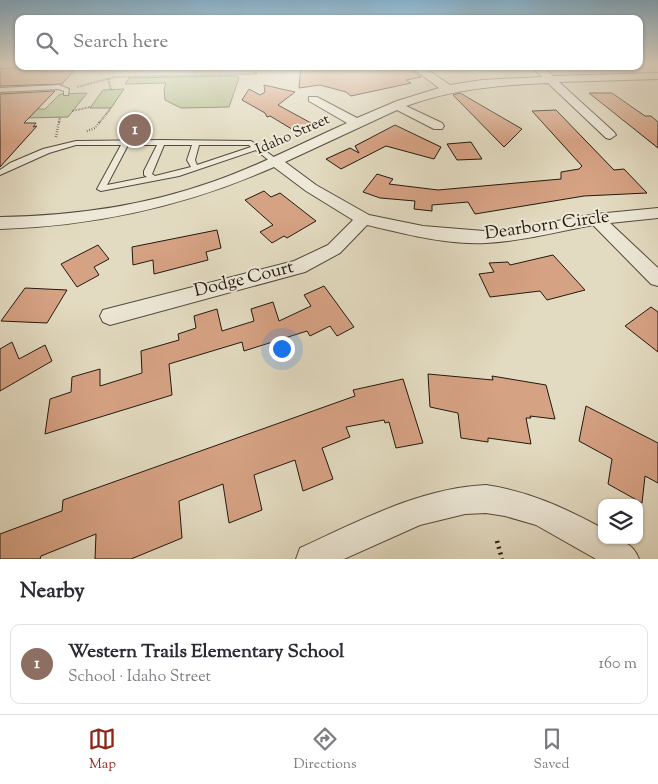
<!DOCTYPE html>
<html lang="en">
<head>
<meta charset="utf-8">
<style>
	:root { --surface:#fff; --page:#f7f7f7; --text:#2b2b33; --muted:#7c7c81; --line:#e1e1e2; --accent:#8f2418 }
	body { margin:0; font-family:"Sorts Mill Goudy",serif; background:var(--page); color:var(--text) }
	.controls { position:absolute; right:15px; bottom:15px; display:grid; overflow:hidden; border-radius:10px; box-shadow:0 1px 4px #0004 }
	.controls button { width:45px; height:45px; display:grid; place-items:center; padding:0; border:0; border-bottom:1px solid var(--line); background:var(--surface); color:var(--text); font:25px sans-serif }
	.you { position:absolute; left:281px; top:348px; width:18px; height:18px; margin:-12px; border:4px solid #fff; border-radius:50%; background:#1a73e8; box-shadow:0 0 0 8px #1a73e833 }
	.badge { display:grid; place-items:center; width:32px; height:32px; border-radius:50%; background:var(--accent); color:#fff; font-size:16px; font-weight:700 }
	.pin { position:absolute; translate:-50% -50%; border:2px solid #fff; box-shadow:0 1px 5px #0006 }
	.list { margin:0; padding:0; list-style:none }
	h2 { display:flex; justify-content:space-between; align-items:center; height:65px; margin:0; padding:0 20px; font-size:21px }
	h2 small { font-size:16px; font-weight:400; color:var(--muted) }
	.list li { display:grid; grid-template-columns:32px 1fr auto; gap:15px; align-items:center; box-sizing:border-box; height:80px; margin:0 10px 10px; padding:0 10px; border:1px solid var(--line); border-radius:10px }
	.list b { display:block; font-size:19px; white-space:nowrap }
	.list p { margin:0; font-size:16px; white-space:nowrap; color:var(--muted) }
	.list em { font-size:16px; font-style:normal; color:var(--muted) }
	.icon { flex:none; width:28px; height:28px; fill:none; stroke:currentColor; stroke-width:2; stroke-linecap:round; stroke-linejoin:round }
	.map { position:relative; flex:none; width:658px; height:559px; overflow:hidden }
	.search { position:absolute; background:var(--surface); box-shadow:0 1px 4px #0004; left:15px; right:15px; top:15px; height:55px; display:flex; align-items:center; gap:12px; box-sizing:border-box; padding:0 18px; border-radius:10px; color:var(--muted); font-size:19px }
	.sheet { height:155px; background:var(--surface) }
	nav { display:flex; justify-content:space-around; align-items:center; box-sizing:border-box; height:70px; border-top:1px solid var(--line); background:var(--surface); font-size:14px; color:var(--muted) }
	nav a { display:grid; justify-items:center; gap:2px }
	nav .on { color:var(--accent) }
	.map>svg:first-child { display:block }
	.green { fill:#b6c091; stroke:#6c6c50 }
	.building { fill:#d6a284; stroke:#23190e }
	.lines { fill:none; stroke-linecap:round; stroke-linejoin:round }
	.lane-casing { stroke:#534a3b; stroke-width:2 }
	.street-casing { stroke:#534a3b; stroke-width:2 }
	.path-far2 { stroke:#23190e; stroke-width:2; stroke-dasharray:0.5 1; stroke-linecap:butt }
	.path-far1 { stroke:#23190e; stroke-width:2.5; stroke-dasharray:0.5 2; stroke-linecap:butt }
	.path { stroke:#23190e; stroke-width:4.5; stroke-dasharray:2 4; stroke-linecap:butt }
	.lane { fill:#ede8d7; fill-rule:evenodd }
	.street { fill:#ede8d7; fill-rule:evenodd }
	.labels { text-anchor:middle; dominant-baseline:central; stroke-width:4; stroke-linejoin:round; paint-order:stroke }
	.far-street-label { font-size:15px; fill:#23190e; stroke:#ede8d7 }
	.street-label { font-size:18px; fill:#23190e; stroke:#ede8d7 }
</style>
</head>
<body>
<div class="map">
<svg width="658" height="559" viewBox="0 0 658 559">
	<rect width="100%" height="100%" fill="#e3dbc1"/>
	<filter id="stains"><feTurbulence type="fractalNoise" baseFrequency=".004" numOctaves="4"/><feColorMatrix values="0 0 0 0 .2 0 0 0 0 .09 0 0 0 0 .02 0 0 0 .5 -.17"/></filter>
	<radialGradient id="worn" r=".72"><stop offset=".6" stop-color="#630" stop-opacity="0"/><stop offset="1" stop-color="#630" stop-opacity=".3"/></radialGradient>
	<path class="green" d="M 235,76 L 239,78 L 229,107 L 181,108 L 165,100 L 164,89 L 166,83 L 125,84 L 129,78 Z
		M 124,89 L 111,108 L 90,108 L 103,90 Z
		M 87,93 L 68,117 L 24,118 L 35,109 L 45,109 L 60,94 Z"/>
	<path class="building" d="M 25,66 L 78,66 L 62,84 L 0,86 L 0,69 Z
		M 301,66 L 408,66 L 421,77 L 406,80 L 411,83 L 351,96 L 346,92 L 320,85 L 299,88 Z
		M 264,85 L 295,92 L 278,105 L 311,123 L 295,131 L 270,116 L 267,117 L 265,113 L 242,100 L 249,89 L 260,95 L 265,92 Z
		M 55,91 L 24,123 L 36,123 L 33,127 L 37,126 L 0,167 L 0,94 Z
		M 460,93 L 522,129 L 504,147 L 453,95 Z
		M 589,93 L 612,93 L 645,116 L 651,116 L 658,122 L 658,148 Z
		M 556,110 L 614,170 L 624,169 L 647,193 L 584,196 L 475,214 L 468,202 L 432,205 L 432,211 L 414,209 L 415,201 L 380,198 L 363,192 L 377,174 L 393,179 L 389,184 L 438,190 L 561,179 L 561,172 L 579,169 L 582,166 L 532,111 Z
		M 395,125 L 441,147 L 434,159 L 386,146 L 341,169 L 326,159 L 350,148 L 359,153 L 355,146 Z
		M 471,142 L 482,159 L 457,160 L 447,144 Z
		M 264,191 L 271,197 L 280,193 L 316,221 L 287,238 L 284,236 L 272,243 L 260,232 L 273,225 L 245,200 Z
		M 217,230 L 221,248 L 206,252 L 208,260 L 154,274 L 153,260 L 133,265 L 132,247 Z
		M 98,245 L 109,259 L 94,267 L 99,275 L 77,287 L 61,264 Z
		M 553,255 L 585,290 L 547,300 L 540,291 L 490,297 L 479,274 L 494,272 L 489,263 L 508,262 L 510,265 Z
		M 324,286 L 354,327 L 337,336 L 330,326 L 310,336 L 307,331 L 244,351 L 242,342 L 169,364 L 172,395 L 45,434 L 50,399 L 71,392 L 72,377 L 100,369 L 100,386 L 142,373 L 141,351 L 179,340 L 178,334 L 196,328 L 194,316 L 217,309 L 222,331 L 254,321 L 251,309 L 273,302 L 279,321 L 311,306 L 304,295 Z
		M 25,288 L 67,290 L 47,323 L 1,321 Z
		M 651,307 L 658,312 L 658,352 L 625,326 Z
		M 12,342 L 19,359 L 45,345 L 52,361 L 0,391 L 0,349 Z
		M 428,374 L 493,380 L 492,376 L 546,385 L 555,419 L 530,416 L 531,418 L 526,418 L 531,444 L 488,438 L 488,442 L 461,438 L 458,413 L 430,407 Z
		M 403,379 L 423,443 L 396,448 L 389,422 L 385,423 L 384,420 L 346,427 L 350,437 L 322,448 L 333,479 L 303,491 L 295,460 L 254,475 L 262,510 L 229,523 L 223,484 L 179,501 L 182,538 L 131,559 L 95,559 L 96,534 L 41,556 L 40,559 L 0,559 L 0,534 L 62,511 L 63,500 L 355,396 L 353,390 Z
		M 586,406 L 658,443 L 658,483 L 645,476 L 642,503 L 608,484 L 612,459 L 579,441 Z"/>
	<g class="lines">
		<defs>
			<path id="lane" d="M 59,85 L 69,89 L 68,95 L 64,95 L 64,91 L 58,89 L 0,92 L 0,88 Z
				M 162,140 L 251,141 L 259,146 L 279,161 L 278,163 L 272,163 L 256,150 L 179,176 L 101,191 L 97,189 L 121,145 L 76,145 L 49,153 L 0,175 L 0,170 L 10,163 L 43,149 L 76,141 ZM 128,145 L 157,145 L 144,171 L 144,175 L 147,177 L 107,185 ZM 164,145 L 192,145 L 187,160 L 191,167 L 155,176 L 152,174 ZM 199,145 L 249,145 L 251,147 L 197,165 L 195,160 Z"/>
			<path id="street" d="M 410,66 L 422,66 L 450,85 L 482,80 L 542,77 L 531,66 L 542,66 L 553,76 L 658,73 L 658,79 L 559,82 L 614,132 L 616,135 L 610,139 L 606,138 L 548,83 C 498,85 453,89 406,106 L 442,123 L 444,126 L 442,129 L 434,129 L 397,110 L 285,162 L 316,185 L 369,215 L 423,226 L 484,231 L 518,228 L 596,214 L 658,208 L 658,218 L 610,223 L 658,268 L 658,286 L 651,284 L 593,225 C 557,232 522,241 486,243 C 446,245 406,234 367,225 L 340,253 L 305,272 L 110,325 L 103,322 L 100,316 L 103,310 L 294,261 L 328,245 L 353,220 L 306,191 L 274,167 C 186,206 96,226 0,229 L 0,217 C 72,216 144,206 212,182 C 259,166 302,143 347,123 L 309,101 L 309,97 L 317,97 L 357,118 L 397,101 L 439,88 Z
				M 486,485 C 528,491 565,508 602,528 L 602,540 C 620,540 632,541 639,559 L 596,559 L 536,525 L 505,516 L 486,513 L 465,514 L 420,525 L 344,559 L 296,559 L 300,548 C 359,521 420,488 486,485 Z"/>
		</defs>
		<use href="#lane" class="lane-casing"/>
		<use href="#street" class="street-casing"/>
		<path class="path-far2" d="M 108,78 L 111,90
			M 77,87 L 115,77 L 256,74 L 256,66
			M 72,111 L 90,107
			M 59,123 L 60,117
			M 99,123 L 111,108"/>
		<path class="path-far1" d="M 87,131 L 95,128 L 100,121
			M 56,137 L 59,121"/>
		<path class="path" d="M 497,541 L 502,559"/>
		<use href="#lane" class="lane"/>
		<use href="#street" class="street"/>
	</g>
	<linearGradient id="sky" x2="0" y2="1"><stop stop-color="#87b7d4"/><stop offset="0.45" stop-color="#f2efe3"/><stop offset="1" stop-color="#f2efe3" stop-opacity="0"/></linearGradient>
	<rect width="658" height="141" fill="url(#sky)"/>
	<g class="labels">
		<g class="far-street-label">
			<text transform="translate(293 135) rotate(-24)">Idaho Street</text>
		</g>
		<g class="street-label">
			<text transform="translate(547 226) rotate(-8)">Dearborn Circle</text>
			<text transform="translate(244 280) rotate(-14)">Dodge Court</text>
		</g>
	</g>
	<rect width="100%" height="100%" filter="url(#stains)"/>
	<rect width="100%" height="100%" fill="url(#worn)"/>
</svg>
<div class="controls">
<button><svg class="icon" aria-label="layers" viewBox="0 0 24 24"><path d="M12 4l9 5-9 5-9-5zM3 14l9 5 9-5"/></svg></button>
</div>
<div class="you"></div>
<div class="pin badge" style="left:135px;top:130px;background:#8d6e63">1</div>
<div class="search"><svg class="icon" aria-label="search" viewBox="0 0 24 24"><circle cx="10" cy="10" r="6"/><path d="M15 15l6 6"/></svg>Search here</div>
</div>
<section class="sheet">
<h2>Nearby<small></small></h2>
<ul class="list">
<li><span class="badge" style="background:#8d6e63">1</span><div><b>Western Trails Elementary School</b><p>School · Idaho Street</p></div><em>160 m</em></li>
</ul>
</section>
<nav>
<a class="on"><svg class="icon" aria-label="map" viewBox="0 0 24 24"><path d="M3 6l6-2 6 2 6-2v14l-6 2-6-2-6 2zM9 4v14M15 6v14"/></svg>Map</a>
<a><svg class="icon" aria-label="directions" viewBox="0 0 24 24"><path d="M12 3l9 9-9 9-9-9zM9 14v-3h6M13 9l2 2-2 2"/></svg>Directions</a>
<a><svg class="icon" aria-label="saved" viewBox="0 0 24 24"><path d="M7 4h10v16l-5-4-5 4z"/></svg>Saved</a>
</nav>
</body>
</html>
